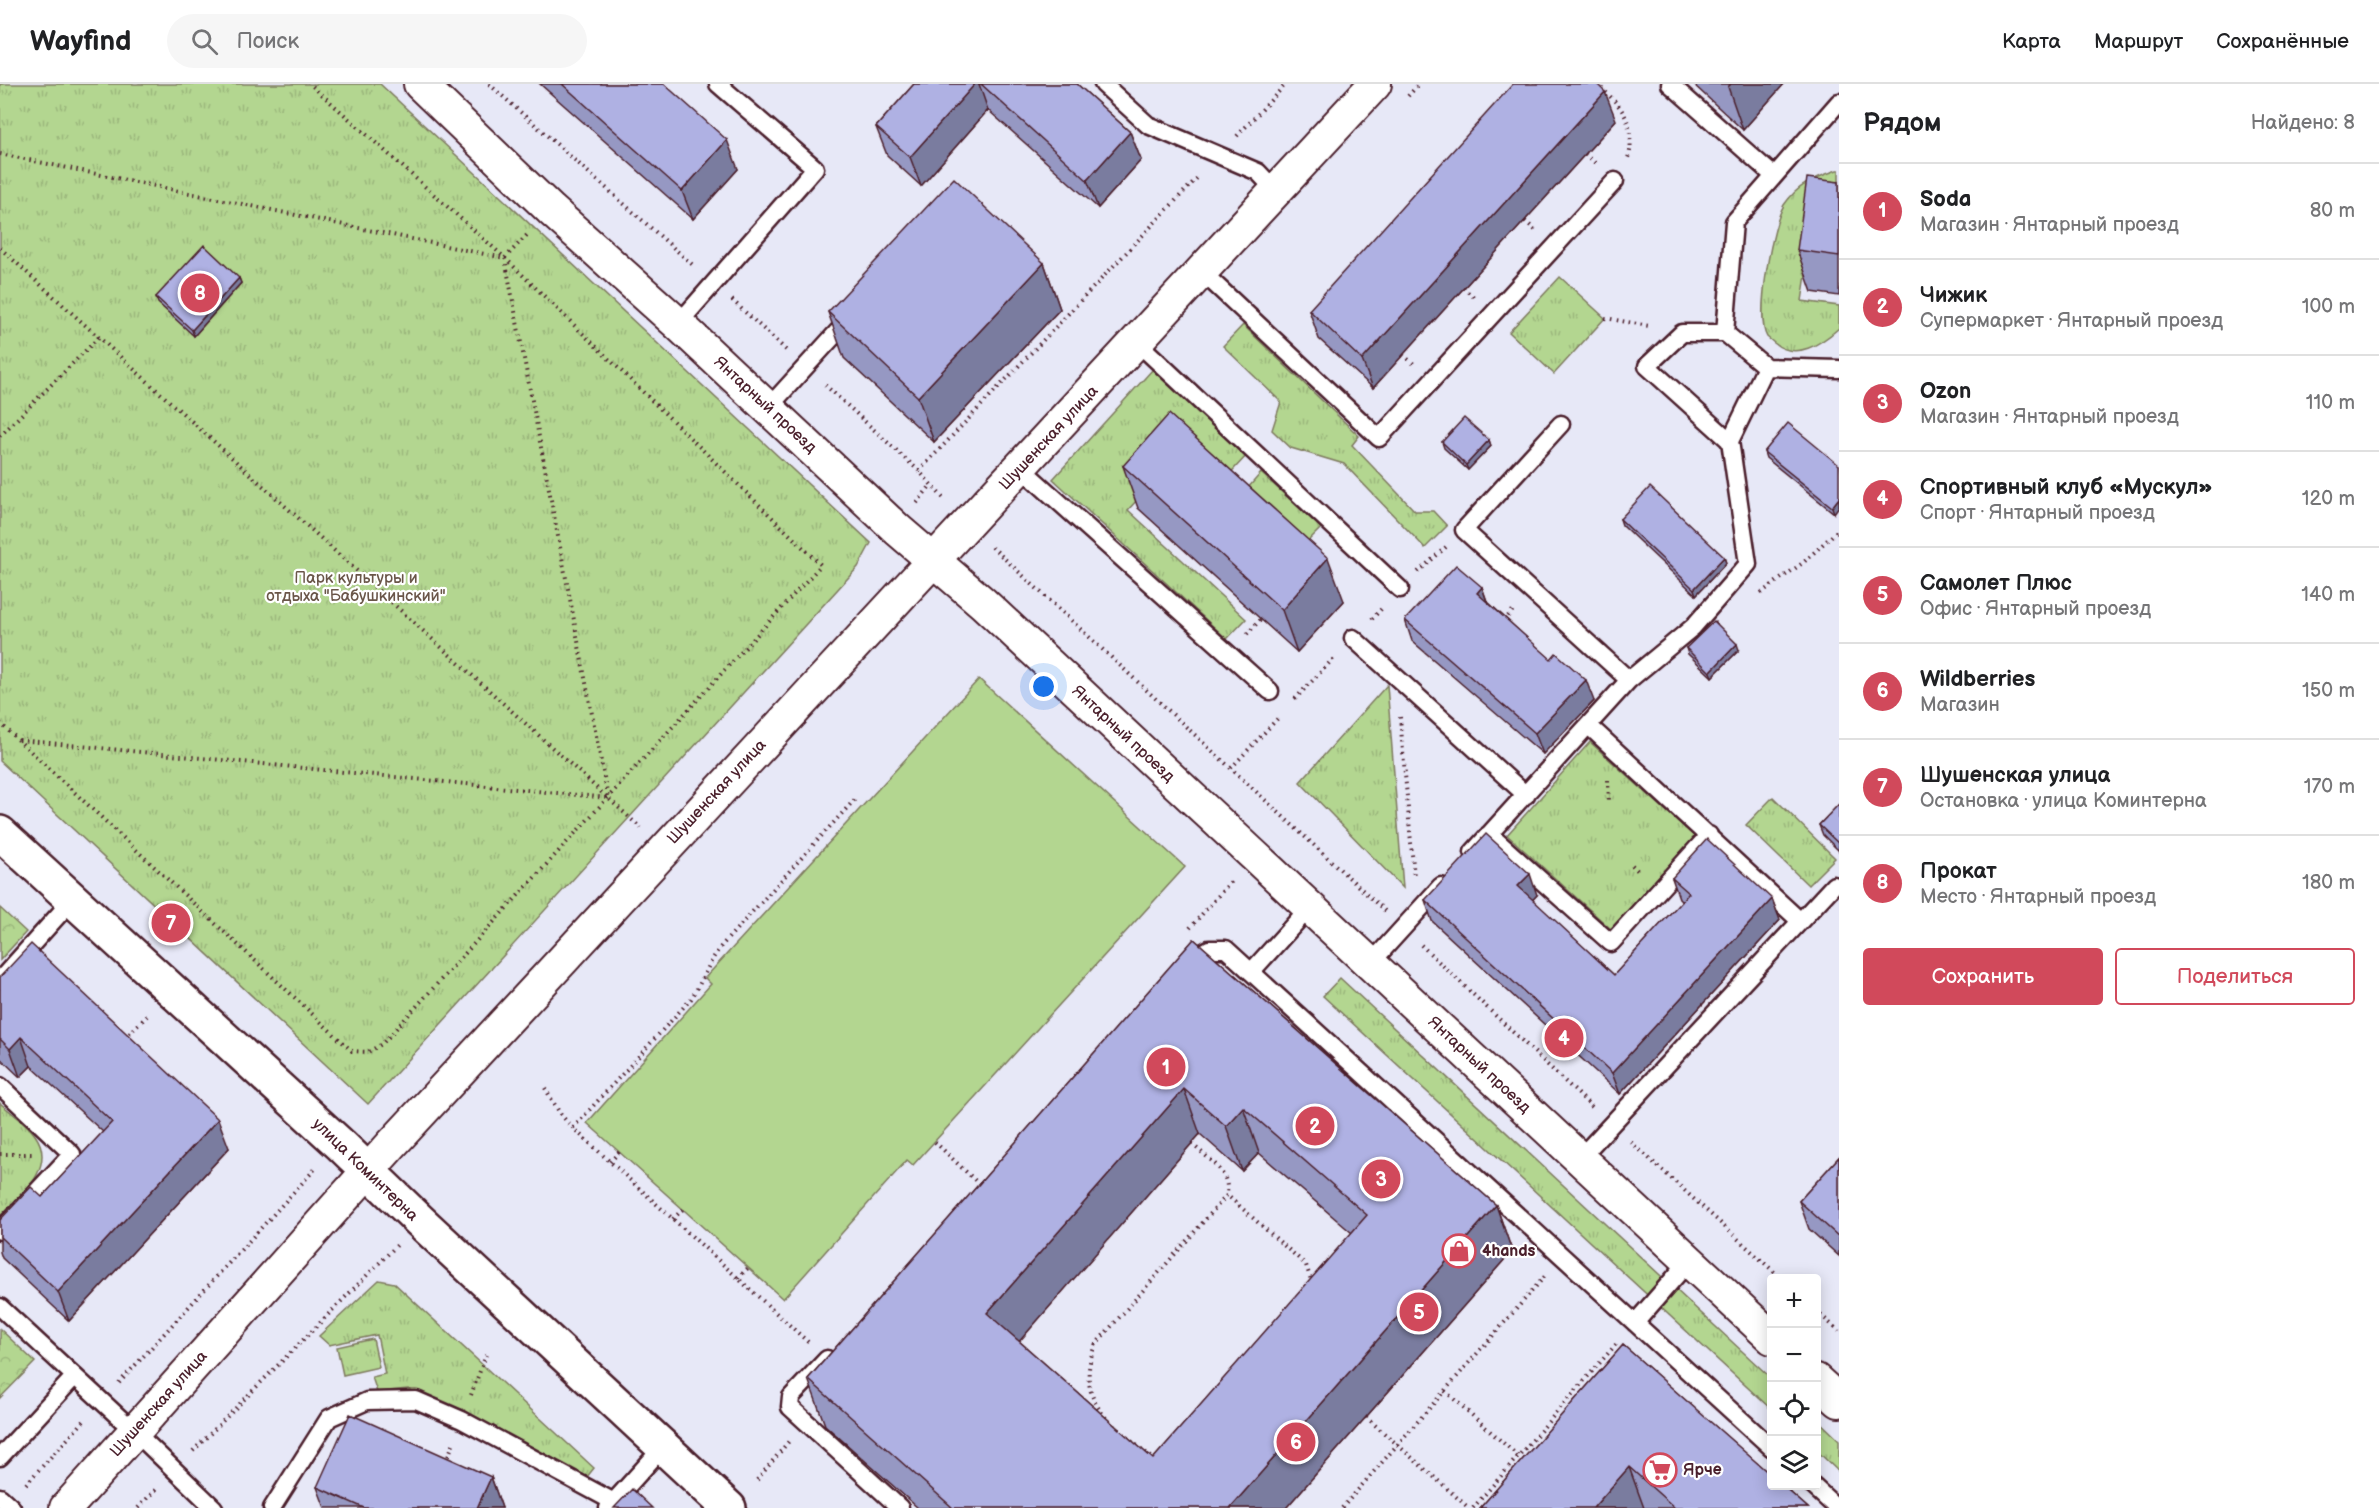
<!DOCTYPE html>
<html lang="ru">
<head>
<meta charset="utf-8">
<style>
	:root { --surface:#fff; --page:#f6f6f6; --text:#202124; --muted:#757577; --line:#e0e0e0; --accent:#d1495b }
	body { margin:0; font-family:"Balsamiq Sans",sans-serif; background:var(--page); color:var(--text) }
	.controls { position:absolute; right:18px; bottom:18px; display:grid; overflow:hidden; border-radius:6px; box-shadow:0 3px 15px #0003 }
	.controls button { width:54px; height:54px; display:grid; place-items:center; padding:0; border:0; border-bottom:2px solid var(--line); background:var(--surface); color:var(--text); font:30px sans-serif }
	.you { position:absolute; left:1044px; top:603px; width:21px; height:21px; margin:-15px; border:4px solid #fff; border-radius:50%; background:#1a73e8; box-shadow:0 0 0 9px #1a73e833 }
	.badge { display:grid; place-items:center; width:39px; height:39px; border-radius:50%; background:var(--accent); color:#fff; font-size:20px; font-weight:700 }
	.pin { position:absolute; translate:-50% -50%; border:3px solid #fff; box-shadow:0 2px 6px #0006 }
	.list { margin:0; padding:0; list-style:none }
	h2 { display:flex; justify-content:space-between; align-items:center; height:78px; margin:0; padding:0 24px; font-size:26px }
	h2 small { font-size:20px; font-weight:400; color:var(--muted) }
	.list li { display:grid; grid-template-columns:39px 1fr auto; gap:18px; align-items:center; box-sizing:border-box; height:96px; padding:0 24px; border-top:2px solid var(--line) }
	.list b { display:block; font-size:22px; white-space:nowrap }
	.list p { margin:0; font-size:20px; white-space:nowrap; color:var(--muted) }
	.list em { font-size:20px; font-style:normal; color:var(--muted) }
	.actions { display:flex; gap:12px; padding:18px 24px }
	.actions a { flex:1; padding:14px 0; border:2px solid var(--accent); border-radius:6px; text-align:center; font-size:21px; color:var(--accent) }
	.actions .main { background:var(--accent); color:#fff }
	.icon { flex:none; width:33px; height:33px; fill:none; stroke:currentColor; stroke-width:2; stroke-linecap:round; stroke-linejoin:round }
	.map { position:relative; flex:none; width:1839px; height:1424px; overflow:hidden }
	header { display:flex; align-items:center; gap:36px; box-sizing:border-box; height:84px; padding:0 30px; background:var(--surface); border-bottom:2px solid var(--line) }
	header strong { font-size:28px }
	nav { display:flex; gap:33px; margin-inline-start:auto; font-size:21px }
	.search { width:420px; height:54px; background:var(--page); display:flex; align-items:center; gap:15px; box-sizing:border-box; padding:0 21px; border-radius:33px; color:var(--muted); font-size:22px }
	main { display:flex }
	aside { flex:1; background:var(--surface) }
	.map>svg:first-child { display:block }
	.grass { fill:url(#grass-tufts); stroke:#7e7a5e; stroke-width:1.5 }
	.forest { fill:url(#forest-crowns); stroke:#7e7a5e; stroke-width:1.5 }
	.pitch { fill:#b3d690; stroke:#7e7a5e; stroke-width:1.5 }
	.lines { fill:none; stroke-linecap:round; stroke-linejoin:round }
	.lane-casing { stroke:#4a1f2b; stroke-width:21 }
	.street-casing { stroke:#4a1f2b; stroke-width:36 }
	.secondary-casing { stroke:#4a1f2b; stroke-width:38 }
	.path { stroke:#4a1f2b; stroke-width:4; stroke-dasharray:1.5 4.5; stroke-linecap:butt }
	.lane { stroke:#fff; stroke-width:16 }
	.street { stroke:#fff; stroke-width:32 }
	.secondary { stroke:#fff; stroke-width:33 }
	.wall { fill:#9698c3; stroke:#4a1f2b; stroke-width:1.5; fill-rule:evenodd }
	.shaded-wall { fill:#7a7c9f; stroke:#4a1f2b; stroke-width:1.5 }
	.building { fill:#afb1e3; stroke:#4a1f2b; stroke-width:1.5; fill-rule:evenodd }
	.labels { text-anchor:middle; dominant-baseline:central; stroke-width:4.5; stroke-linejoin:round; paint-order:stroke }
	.street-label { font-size:16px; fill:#4a1f2b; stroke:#fff }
	.park-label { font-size:16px; fill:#6a5649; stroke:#fff }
	.poi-label { font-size:16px; font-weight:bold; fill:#4a1f2b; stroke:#fff; text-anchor:start }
</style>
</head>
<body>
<header>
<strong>Wayfind</strong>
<div class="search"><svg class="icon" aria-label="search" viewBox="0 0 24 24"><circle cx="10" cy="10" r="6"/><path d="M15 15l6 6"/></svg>Поиск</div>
<nav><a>Карта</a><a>Маршрут</a><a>Сохранённые</a></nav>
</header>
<main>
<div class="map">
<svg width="1839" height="1424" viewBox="0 0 1839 1424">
	<defs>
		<pattern id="grass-tufts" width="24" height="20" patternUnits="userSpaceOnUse" patternTransform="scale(1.5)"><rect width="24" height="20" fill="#b3d690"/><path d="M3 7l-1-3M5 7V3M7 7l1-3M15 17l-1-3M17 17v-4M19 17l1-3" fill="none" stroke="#9bb77c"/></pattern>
		<pattern id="forest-crowns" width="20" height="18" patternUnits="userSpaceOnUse" patternTransform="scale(1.5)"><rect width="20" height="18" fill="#b3d690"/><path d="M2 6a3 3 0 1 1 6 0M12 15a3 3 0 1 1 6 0" fill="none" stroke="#9bb77c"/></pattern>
	</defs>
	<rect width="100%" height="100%" fill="#e7e8f7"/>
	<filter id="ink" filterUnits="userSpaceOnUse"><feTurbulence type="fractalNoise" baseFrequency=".0167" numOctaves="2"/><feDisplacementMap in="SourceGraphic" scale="12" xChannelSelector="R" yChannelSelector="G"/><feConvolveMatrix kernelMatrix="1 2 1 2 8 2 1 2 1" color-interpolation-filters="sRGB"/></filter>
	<g filter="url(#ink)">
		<path class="grass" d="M 0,0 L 380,0 L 871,459 L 858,483 L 368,1020 L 0,677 Z
			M 1837,86 L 1839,86 L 1839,130 L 1816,126 L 1802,217 L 1839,222 L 1839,244 C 1821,260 1796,277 1774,259 C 1772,257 1769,255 1767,253 C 1755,233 1772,141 1784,121 C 1798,100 1815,94 1837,86 Z
			M 1560,193 L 1605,234 L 1554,290 L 1509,248 Z
			M 1243,241 L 1359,352 L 1352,361 L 1415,427 L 1433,427 L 1447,442 L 1425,464 L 1344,380 L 1291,364 L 1272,346 L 1281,318 L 1223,262 Z
			M 1153,285 L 1247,371 L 1222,398 L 1184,364 L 1128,426 L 1246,535 L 1227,555 L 1053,395 Z
			M 1261,389 L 1321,444 L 1298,467 L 1240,413 Z
			M 1387,601 L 1403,804 L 1300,698 Z
			M 1590,658 L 1695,753 L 1611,845 L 1507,751 Z
			M 1773,713 L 1835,774 L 1808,801 L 1746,741 Z
			M 1340,894 L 1771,1294 L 1771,1325 L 1323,912 Z
			M 0,1019 C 11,1029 27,1039 35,1051 C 58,1083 19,1114 0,1135 Z
			M 379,1196 L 394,1199 L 594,1384 L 586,1394 L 447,1320 L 408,1305 L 377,1308 L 372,1293 L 385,1290 L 377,1251 L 329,1261 L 319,1252 Z
			M 373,1255 L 379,1283 L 343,1291 L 337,1263 Z
			M 1817,1335 L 1839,1356 L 1839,1388 L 1817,1367 Z"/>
		<path class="forest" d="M 0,824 L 26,848 L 0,876 Z
			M 0,1245 L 35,1278 L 0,1314 Z"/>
		<path class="pitch" d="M 979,595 L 1185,783 L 913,1081 L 907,1076 L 783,1215 L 587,1039 L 711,900 L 705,894 Z"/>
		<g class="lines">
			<defs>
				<path id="lane" d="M 1103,0 L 1148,41 L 1258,88 L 1276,107
					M 1670,0 L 1774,92
					M 1839,18 L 1734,138 L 1725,249 L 1766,283 L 1839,285
					M 1202,188 L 1379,354 L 1615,97
					M 678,240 L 815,84 L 718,0
					M 1137,258 L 1400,505
					M 768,324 L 850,234
					M 1561,340 L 1464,446 L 1629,596
					M 1730,357 L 1766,283
					M 1021,384 L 1270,607
					M 1353,554 L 1526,711
					M 1589,642 L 1799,836
					M 1489,750 L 1611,859 L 1709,751
					M 1473,768 L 1629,596 L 1693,543 L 1748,480 L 1730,357 L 1647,282 L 1682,249 L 1725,249
					M 1189,877 L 1209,865 L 1226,865 L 1772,1364
					M 1371,879 L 1441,802
					M 1251,888 L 1310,823
					M 0,896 L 73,815
					M 0,1002 L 72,1070 L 0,1147
					M 1579,1075 L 1834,801
					M 0,1223 L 135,1348 L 214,1424
					M 1635,1239 L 1689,1177
					M 827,1275 L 791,1313 L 790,1323 L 900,1424
					M 0,1373 L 74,1293
					M 1813,1402 L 1837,1424
					M 0,1413 L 12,1424
					M 272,1424 L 329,1334 L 367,1317 L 416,1316 L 462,1336 L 614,1418
					M 608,1424 L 663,1363"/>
				<path id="street" d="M 420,0 L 551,126 L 678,240 L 898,446 L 983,519 L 1772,1254
					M 1816,1296 L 1839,1317
					M 66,1424 L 393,1059 L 1375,0"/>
				<path id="secondary" d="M 0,749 L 341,1061 L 420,1137 L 729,1424"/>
			</defs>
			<use href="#lane" class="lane-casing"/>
			<use href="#street" class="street-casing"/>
			<use href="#secondary" class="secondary-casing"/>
			<path class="path" d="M 489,0 L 695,183
				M 1597,0 C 1614,16 1629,28 1630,52 C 1631,62 1631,67 1627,76
				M 1408,12 L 1419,0
				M 1237,52 L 1286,0
				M 0,70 L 504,174
				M 1585,70 L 1596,80
				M 1525,137 L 1535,146
				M 0,164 L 641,744
				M 505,174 L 527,151
				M 1463,204 L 1474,213
				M 732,216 L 786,266
				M 1605,234 L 1649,242
				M 1403,271 L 1414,280
				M 825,301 L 919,387 L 945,416
				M 0,352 L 99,253
				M 919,387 L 1199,92
				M 917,419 L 931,401
				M 992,463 L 1385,827
				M 1418,488 L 1446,463
				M 1761,509 L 1804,478 L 1839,445
				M 1372,535 L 1383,523
				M 1504,537 L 1514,525
				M 1247,550 L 1261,535
				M 1295,615 L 1335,573
				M 1400,633 L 1414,793
				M 0,639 L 352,967 L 368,968 L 382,960 L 821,481 L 505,174 L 310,0
				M 19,656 L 608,714 L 505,175
				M 1231,684 L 1280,632
				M 1608,696 L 1609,717
				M 1632,781 L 1640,789
				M 1190,844 L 1232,796
				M 1421,861 L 1592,1023
				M 125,954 L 147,932
				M 545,1004 L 561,1031 L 573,1044
				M 935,1058 L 982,1103
				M 1631,1058 L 1781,1194
				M 1192,1060 C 1208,1075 1230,1086 1227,1111
				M 0,1070 L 32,1070
				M 610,1078 L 619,1068
				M 673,1135 L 683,1125
				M 738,1194 L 748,1184
				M 1816,1227 L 1839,1247
				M 808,1258 L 573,1044 L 691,915 C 703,896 709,877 723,860 L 857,713
				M 119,1299 L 315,1085
				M 1445,1307 L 1518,1372
				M 471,1311 L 486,1271
				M 1366,1333 L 1469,1424
				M 193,1367 L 397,1161
				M 1156,1377 C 1116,1343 1072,1321 1095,1261 L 1227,1111 L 1306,1181 L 1312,1199
				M 446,1378 L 453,1360
				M 757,1396 L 789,1357
				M 26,1400 L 84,1337
				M 138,1424 L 156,1405
				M 1342,1424 L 1546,1191
				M 1473,1424 L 1618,1258"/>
			<use href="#lane" class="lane"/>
			<use href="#street" class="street"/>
			<use href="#secondary" class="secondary"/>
		</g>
		<path class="wall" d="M 540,0 L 664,0 L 738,85 L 693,135 Z
			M 914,0 L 1077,0 L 1130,48 L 1141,76 L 1098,124 L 988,26 L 921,102 L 887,71 L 876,43 Z
			M 1693,0 L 1784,0 L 1743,46 Z
			M 1616,36 L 1373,304 L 1319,255 L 1309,226 Z
			M 1839,98 L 1839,212 L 1812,208 L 1797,166 Z
			M 1044,179 L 1060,225 L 934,358 L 844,274 L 828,228 Z
			M 239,194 L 241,199 L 194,252 L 158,219 L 156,213 Z
			M 1489,356 L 1491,362 L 1468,386 L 1444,364 L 1442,358 Z
			M 1764,368 L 1839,381 L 1834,429 L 1766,374 Z
			M 1123,382 L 1344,517 L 1297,568 L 1138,424 Z
			M 1620,435 L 1724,473 L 1726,479 L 1696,511 L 1622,441 Z
			M 1482,503 L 1487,517 L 1594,617 L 1543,670 L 1412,557 L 1405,536 Z
			M 1686,564 L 1739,566 L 1712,593 L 1688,570 Z
			M 1839,720 L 1839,767 L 1823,751 L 1819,741 Z
			M 1672,794 L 1772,815 L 1780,836 L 1620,1010 L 1432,837 L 1425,816 L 1537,811 L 1532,816 L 1614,891 L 1682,817 L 1679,814 Z
			M 1194,855 L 1496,1121 L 1512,1167 L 1286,1424 L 918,1424 L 825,1341 L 808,1295 ZM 1200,1050 L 1242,1087 L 1259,1069 L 1352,1149 L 1153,1375 L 1019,1257 Z
			M 0,893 L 229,1064 L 69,1237 L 2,1174 L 0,1168 L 0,1136 L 42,1113 L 103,1048 L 31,982 L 20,993 L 0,974 Z
			M 1839,1073 L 1839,1172 L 1809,1145 L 1799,1117 Z
			M 1623,1261 L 1808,1424 L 1480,1424 Z
			M 491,1393 L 502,1424 L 325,1424 L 317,1403 Z"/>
		<path class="shaded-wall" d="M 975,0 L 979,0 L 988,26 L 921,102 L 910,73 Z
			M 1731,0 L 1784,0 L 1743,46 L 1728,3 Z
			M 1605,8 L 1616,36 L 1373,304 L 1362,276 Z
			M 1130,48 L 1141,76 L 1098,124 L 1087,96 Z
			M 727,56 L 738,85 L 693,135 L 682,107 Z
			M 1044,179 L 1060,225 L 934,358 L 918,313 Z
			M 239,194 L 241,199 L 194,252 L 192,246 Z
			M 1489,356 L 1491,362 L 1468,386 L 1466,381 Z
			M 1839,414 L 1839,422 L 1834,429 L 1832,423 Z
			M 1724,473 L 1726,479 L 1696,511 L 1694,505 Z
			M 1328,474 L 1344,517 L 1297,568 L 1282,526 Z
			M 1482,503 L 1489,524 L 1477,509 Z
			M 1737,560 L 1739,566 L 1712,593 L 1710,588 Z
			M 1586,596 L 1594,617 L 1543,670 L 1535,649 Z
			M 1530,790 L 1537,811 L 1526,823 L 1518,802 Z
			M 1772,815 L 1780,836 L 1620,1010 L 1612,989 Z
			M 21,953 L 31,982 L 20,993 L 10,965 Z
			M 1184,1005 L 1200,1050 L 1004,1275 L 987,1229 Z
			M 1243,1023 L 1259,1069 L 1242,1087 L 1226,1042 Z
			M 218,1035 L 229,1064 L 69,1237 L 58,1208 Z
			M 1496,1121 L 1512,1167 L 1286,1424 L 1230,1424 Z
			M 1629,1383 L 1644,1424 L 1593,1424 Z
			M 491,1393 L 502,1424 L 477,1424 Z"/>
		<path class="building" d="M 562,0 L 664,0 L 727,56 L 682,107 Z
			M 914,0 L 975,0 L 910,73 L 876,43 Z
			M 981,0 L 1077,0 L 1130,48 L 1087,96 Z
			M 1513,0 L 1597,0 L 1605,8 L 1362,276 L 1309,226 Z
			M 954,94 L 1044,179 L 918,313 L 828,228 Z
			M 1807,94 L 1839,98 L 1839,172 L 1797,166 Z
			M 204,161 L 239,194 L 192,246 L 156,213 Z
			M 1169,330 L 1328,474 L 1282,526 L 1123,382 Z
			M 1464,334 L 1489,356 L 1466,381 L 1442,358 Z
			M 1788,339 L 1839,381 L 1839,414 L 1832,423 L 1764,368 Z
			M 1650,403 L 1724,473 L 1694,505 L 1620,435 Z
			M 1456,481 L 1482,503 L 1477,509 L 1551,575 L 1556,569 L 1586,596 L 1535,649 L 1405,536 Z
			M 1714,537 L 1737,560 L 1710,588 L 1686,564 Z
			M 1839,720 L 1839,760 L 1819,741 Z
			M 1486,750 L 1530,790 L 1518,802 L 1614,891 L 1689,809 L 1672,794 L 1707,755 L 1772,815 L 1612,989 L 1425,816 Z
			M 1194,855 L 1496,1121 L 1230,1424 L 953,1424 L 808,1295 ZM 1184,1005 L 1226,1042 L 1243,1023 L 1367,1131 L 1153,1375 L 987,1229 Z
			M 31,860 L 218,1035 L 58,1208 L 0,1153 L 0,1136 L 31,1103 L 42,1113 L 112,1038 L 21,953 L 10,965 L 0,955 L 0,893 Z
			M 1839,1073 L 1839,1153 L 1799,1117 Z
			M 1623,1261 L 1772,1392 L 1772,1401 L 1782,1401 L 1808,1424 L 1675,1424 L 1629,1383 L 1593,1424 L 1480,1424 Z
			M 350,1330 L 491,1393 L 477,1424 L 364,1424 L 317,1403 Z
			M 632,1405 L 652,1424 L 614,1424 Z"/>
	</g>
	<defs>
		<symbol id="shop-ring" viewBox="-11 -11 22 22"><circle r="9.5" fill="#fff" stroke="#d1495b" stroke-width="1.5"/><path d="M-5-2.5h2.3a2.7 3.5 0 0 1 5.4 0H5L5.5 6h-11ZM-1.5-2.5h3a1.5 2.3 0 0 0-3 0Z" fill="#d1495b"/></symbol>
		<symbol id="supermarket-ring" viewBox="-11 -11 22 22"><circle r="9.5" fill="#fff" stroke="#d1495b" stroke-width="1.5"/><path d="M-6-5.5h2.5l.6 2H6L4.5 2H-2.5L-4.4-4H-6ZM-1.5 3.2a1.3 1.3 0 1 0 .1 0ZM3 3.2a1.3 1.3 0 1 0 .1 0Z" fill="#d1495b"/></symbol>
	</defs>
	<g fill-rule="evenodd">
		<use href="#shop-ring" x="1440" y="1148" width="38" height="38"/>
		<use href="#supermarket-ring" x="1641" y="1367" width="38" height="38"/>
	</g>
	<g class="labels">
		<g class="street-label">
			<text transform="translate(765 321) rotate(43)">Янтарный проезд</text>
			<text transform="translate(1049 354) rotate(-47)">Шушенская улица</text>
			<text transform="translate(1123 650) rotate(43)">Янтарный проезд</text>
			<text transform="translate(717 708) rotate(-47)">Шушенская улица</text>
			<text transform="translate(1479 981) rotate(43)">Янтарный проезд</text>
			<text transform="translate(365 1086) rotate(44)">улица Коминтерна</text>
			<text transform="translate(159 1320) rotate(-48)">Шушенская улица</text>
		</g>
		<g class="park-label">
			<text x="356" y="494">Парк культуры и<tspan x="356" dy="18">отдыха "Бабушкинский"</tspan></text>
		</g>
		<g class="poi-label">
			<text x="1482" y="1167">4hands</text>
			<text x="1683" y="1386">Ярче</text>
		</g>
	</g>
</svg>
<div class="controls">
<button>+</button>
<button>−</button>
<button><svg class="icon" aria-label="locate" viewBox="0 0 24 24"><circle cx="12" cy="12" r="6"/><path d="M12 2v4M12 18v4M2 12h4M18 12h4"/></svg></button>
<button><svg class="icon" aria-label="layers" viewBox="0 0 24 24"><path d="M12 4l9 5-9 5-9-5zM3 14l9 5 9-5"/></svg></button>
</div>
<div class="you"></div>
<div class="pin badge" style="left:1166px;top:983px">1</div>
<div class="pin badge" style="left:1315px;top:1042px">2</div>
<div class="pin badge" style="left:1381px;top:1095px">3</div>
<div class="pin badge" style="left:1564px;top:954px">4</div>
<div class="pin badge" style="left:1419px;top:1228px">5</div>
<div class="pin badge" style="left:1296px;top:1358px">6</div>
<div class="pin badge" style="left:171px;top:839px">7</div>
<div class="pin badge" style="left:200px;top:209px">8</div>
</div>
<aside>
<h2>Рядом<small>Найдено: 8</small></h2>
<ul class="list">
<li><span class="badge">1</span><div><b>Soda</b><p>Магазин · Янтарный проезд</p></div><em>80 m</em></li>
<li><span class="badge">2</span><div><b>Чижик</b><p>Супермаркет · Янтарный проезд</p></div><em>100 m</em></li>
<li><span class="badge">3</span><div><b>Ozon</b><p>Магазин · Янтарный проезд</p></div><em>110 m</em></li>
<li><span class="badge">4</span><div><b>Спортивный клуб «Мускул»</b><p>Спорт · Янтарный проезд</p></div><em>120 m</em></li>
<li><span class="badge">5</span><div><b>Самолет Плюс</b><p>Офис · Янтарный проезд</p></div><em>140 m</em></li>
<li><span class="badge">6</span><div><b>Wildberries</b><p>Магазин</p></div><em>150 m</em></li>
<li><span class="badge">7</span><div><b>Шушенская улица</b><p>Остановка · улица Коминтерна</p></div><em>170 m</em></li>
<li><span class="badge">8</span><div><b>Прокат</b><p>Место · Янтарный проезд</p></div><em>180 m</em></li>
</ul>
<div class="actions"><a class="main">Сохранить</a><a>Поделиться</a></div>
</aside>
</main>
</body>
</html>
